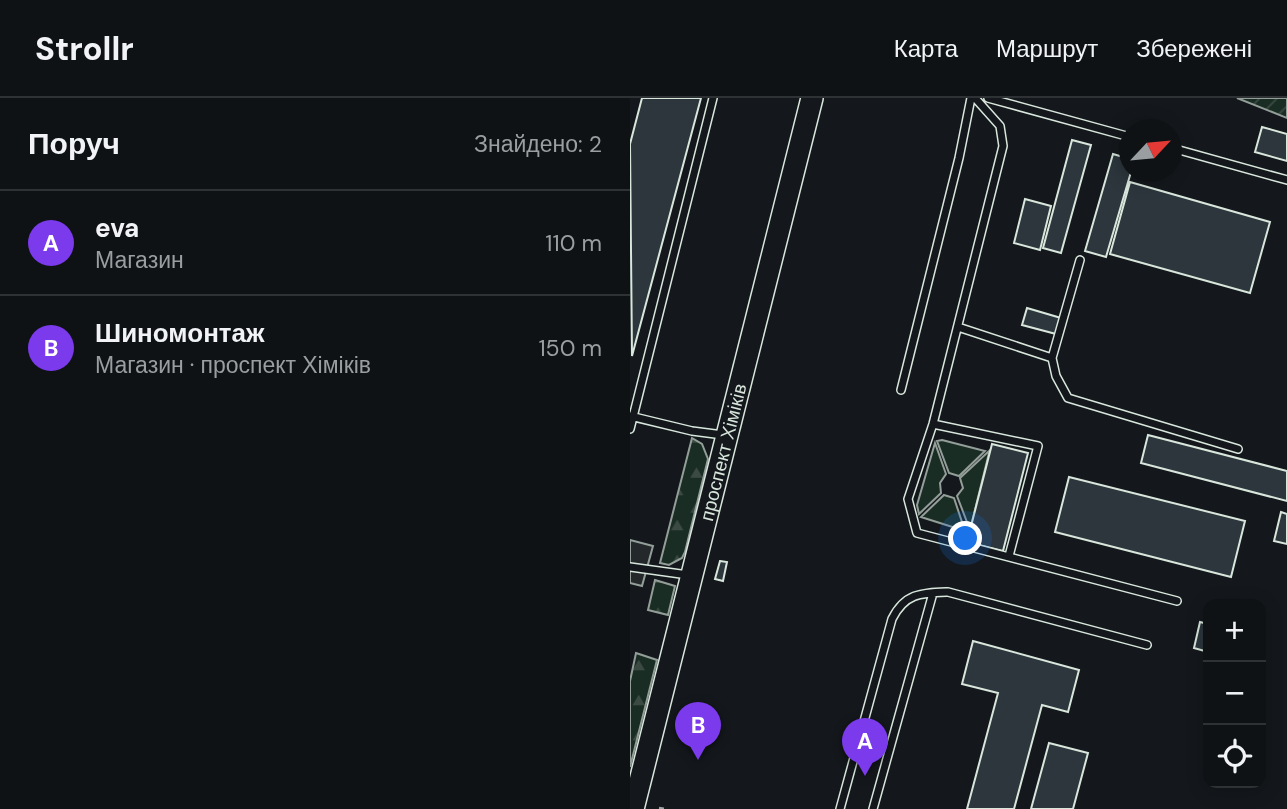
<!DOCTYPE html>
<html lang="uk">
<head>
<meta charset="utf-8">
<style>
	:root { --surface:#0f1215; --page:#181b1e; --text:#f1f3f6; --muted:#9b9ea0; --line:#2f3234; --accent:#7c3aed }
	body { margin:0; font-family:"DM Sans",sans-serif; background:var(--page); color:var(--text) }
	.controls { position:absolute; right:21px; bottom:21px; display:grid; overflow:hidden; border-radius:14px; box-shadow:0 4px 18px #0003 }
	.controls button { width:63px; height:63px; display:grid; place-items:center; padding:0; border:0; border-bottom:2px solid var(--line); background:var(--surface); color:var(--text); font:35px sans-serif }
	.compass { position:absolute; left:489px; top:21px; width:63px; height:63px; border-radius:50%; background:var(--surface); box-shadow:0 4px 18px #0003; rotate:64deg }
	.you { position:absolute; left:336px; top:441px; width:24px; height:24px; margin:-18px; border:5px solid #fff; border-radius:50%; background:#1a73e8; box-shadow:0 0 0 10px #1a73e833 }
	.badge { display:grid; place-items:center; width:46px; height:46px; border-radius:50%; background:var(--accent); color:#fff; font-size:23px; font-weight:700 }
	.pin { position:absolute; translate:-50% -58px; filter:drop-shadow(0 2px 4px #0008) }
	.pin::after { content:''; position:absolute; top:37px; width:24px; height:21px; background:inherit; clip-path:polygon(0 0,100% 0,50% 100%) }
	.list { margin:0; padding:0; list-style:none }
	h2 { display:flex; justify-content:space-between; align-items:center; height:91px; margin:0; padding:0 28px; font-size:30px }
	h2 small { font-size:23px; font-weight:400; color:var(--muted) }
	.list li { display:grid; grid-template-columns:46px 1fr auto; gap:21px; align-items:center; box-sizing:border-box; height:105px; padding:0 28px; border-top:2px solid var(--line) }
	.list b { display:block; font-size:26px; white-space:nowrap }
	.list p { margin:0; font-size:23px; white-space:nowrap; color:var(--muted) }
	.list em { font-size:23px; font-style:normal; color:var(--muted) }
	.icon { flex:none; width:38px; height:38px; fill:none; stroke:currentColor; stroke-width:2; stroke-linecap:round; stroke-linejoin:round }
	.map { position:relative; flex:none; width:657px; height:711px; overflow:hidden }
	header { display:flex; align-items:center; gap:42px; box-sizing:border-box; height:98px; padding:0 35px; background:var(--surface); border-bottom:2px solid var(--line) }
	header strong { font-size:33px }
	nav { display:flex; gap:38px; margin-inline-start:auto; font-size:24px }
	main { display:flex }
	aside { flex:1; background:var(--surface) }
	.map>svg:first-child { display:block }
	.grass { fill:#1a2d24; stroke:#939e99; stroke-width:2 }
	.forest { fill:url(#forest-firs); stroke:#939e99; stroke-width:2 }
	.garden { fill:url(#garden-furrows); stroke:#939e99; stroke-width:2 }
	.parking { fill:#24282b; stroke:#939e99; stroke-width:2 }
	.building { fill:#2c363c; stroke:#d8e6dc; stroke-width:2 }
	.lines { fill:none; stroke-linecap:round; stroke-linejoin:round }
	.service-casing { stroke:#d8e6dc; stroke-width:10 }
	.primary-casing { stroke:#d8e6dc; stroke-width:24 }
	.path { stroke:#9da8a2; stroke-width:2.5; stroke-dasharray:5 3.5; stroke-linecap:butt }
	.service { stroke:#14181c; stroke-width:7 }
	.primary { stroke:#14181c; stroke-width:21 }
	.labels { text-anchor:middle; dominant-baseline:central; stroke-width:5; stroke-linejoin:round; paint-order:stroke }
	.street-label { font-size:19px; fill:#d8e6dc; stroke:#14181c }
</style>
</head>
<body>
<header>
<strong>Strollr</strong>
<nav><a>Карта</a><a>Маршрут</a><a>Збережені</a></nav>
</header>
<main>
<aside>
<h2>Поруч<small>Знайдено: 2</small></h2>
<ul class="list">
<li><span class="badge">A</span><div><b>eva</b><p>Магазин</p></div><em>110 m</em></li>
<li><span class="badge">B</span><div><b>Шиномонтаж</b><p>Магазин · проспект Хіміків</p></div><em>150 m</em></li>
</ul>
</aside>
<div class="map">
<svg width="657" height="711" viewBox="0 0 657 711">
	<defs>
		<pattern id="forest-firs" width="22" height="20" patternUnits="userSpaceOnUse" patternTransform="scale(1.75)"><rect width="22" height="20" fill="#1a2d24"/><path d="M5 1l3.5 6h-7zM16 11l3.5 6h-7z" fill="#3b4b43"/></pattern>
		<pattern id="garden-furrows" width="10" height="10" patternUnits="userSpaceOnUse" patternTransform="scale(1.75)"><rect width="10" height="10" fill="#1a2d24"/><path d="M-1 1l2-2M0 10L10 0M9 11l2-2" fill="none" stroke="#3b4b43"/></pattern>
	</defs>
	<rect width="100%" height="100%" fill="#14181c"/>
	<path class="grass" d="M 312,342 L 355,353 L 329,378 L 319,375 L 307,343 Z
		M 305,345 L 316,376 L 310,385 L 311,395 L 289,416 L 287,407 Z
		M 359,353 L 359,355 L 340,432 L 327,398 L 333,390 L 330,380 Z
		M 314,397 L 324,400 L 335,433 L 291,419 Z"/>
	<path class="forest" d="M 62,340 L 72,346 L 78,361 L 55,454 L 52,460 L 39,467 L 30,465 Z
		M 25,482 L 45,488 L 38,517 L 18,512 Z
		M 6,555 L 27,562 L 0,669 L 0,583 Z"/>
	<path class="garden" d="M 607,0 L 657,0 L 657,20 Z"/>
	<path class="parking" d="M 0,442 L 23,448 L 12,488 L 0,485 Z"/>
	<path class="building" d="M 12,0 L 71,0 L 2,258 L 0,46 Z
		M 632,29 L 657,36 L 657,63 L 625,54 Z
		M 442,42 L 461,47 L 431,155 L 413,150 Z
		M 483,56 L 500,61 L 501,74 L 476,159 L 455,153 Z
		M 500,84 L 640,124 L 620,195 L 480,156 Z
		M 395,101 L 421,108 L 410,152 L 384,145 Z
		M 397,210 L 431,220 L 426,236 L 392,227 Z
		M 518,337 L 657,373 L 657,403 L 511,365 Z
		M 362,346 L 398,355 L 373,453 L 337,444 Z
		M 439,379 L 615,423 L 601,479 L 425,434 Z
		M 651,414 L 657,416 L 657,446 L 644,443 Z
		M 90,463 L 97,464 L 93,483 L 85,481 Z
		M 570,524 L 578,526 L 578,554 L 564,550 Z
		M 343,543 L 449,572 L 438,614 L 412,607 L 384,711 L 337,711 L 368,595 L 332,586 Z
		M 419,645 L 458,655 L 443,711 L 401,711 Z"/>
	<g class="lines">
		<defs>
			<path id="service" d="M 345,0 L 370,28 L 373,48 L 303,326 L 278,401 L 287,435 L 547,503
				M 358,0 L 500,39
				M 542,50 L 657,82
				M 328,229 L 422,260 L 426,278 L 438,300 L 608,351
				M 422,260 L 450,162
				M 271,292 L 329,60 L 341,0
				M 0,318 L 62,333 L 93,337
				M 303,326 L 408,348 L 379,458
				M 0,331 L 83,0
				M 0,469 L 58,477
				M 210,711 L 262,521 C 275,495 291,495 318,494 L 517,547
				M 243,711 L 303,495"/>
			<g id="primary">
				<path id="s1" d="M 3,711 L 182,0"/>
			</g>
		</defs>
		<use href="#service" class="service-casing"/>
		<use href="#primary" class="primary-casing"/>
		<path class="path" d="M 29,710 L 36,711"/>
		<use href="#service" class="service"/>
		<use href="#primary" class="primary"/>
	</g>
	<g class="labels">
		<g class="street-label">
			<text stroke="none"><textPath href="#s1" startOffset="368">проспект Хіміків</textPath></text>
		</g>
	</g>
</svg>
<div class="controls">
<button>+</button>
<button>−</button>
<button><svg class="icon" aria-label="locate" viewBox="0 0 24 24"><circle cx="12" cy="12" r="6"/><path d="M12 2v4M12 18v4M2 12h4M18 12h4"/></svg></button>
</div>
<svg class="compass" viewBox="-18 -18 36 36"><path d="M0-13l5 13h-10z" fill="#e53935"/><path d="M0 13l5-13h-10z" fill="#9b9ea0"/></svg>
<div class="you"></div>
<div class="pin badge" style="left:235px;top:678px">A</div>
<div class="pin badge" style="left:68px;top:662px">B</div>
</div>
</main>
</body>
</html>
